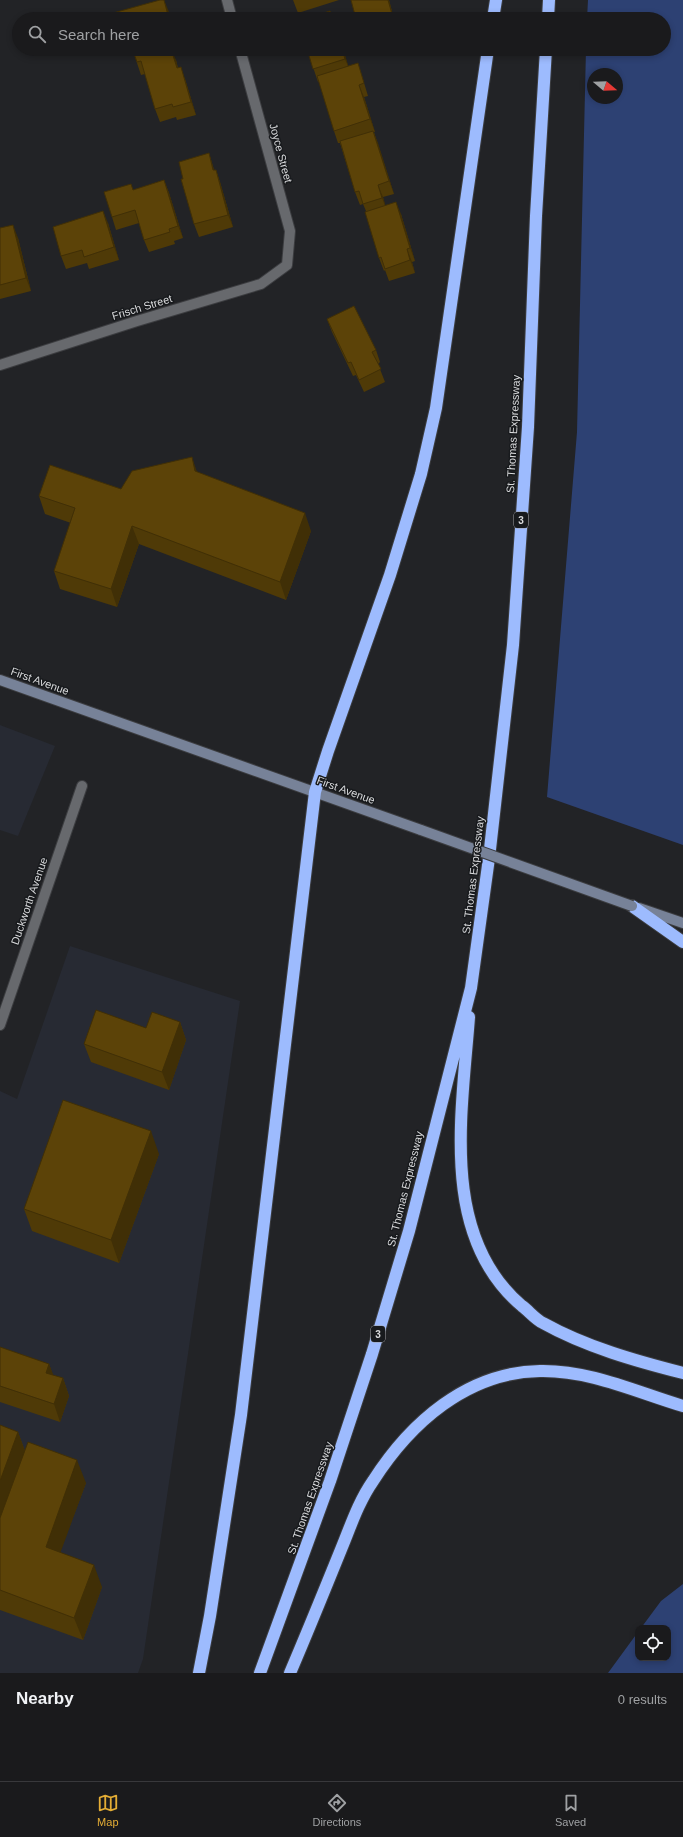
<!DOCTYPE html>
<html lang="en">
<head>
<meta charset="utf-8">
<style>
	:root { --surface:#1a1a1c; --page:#232325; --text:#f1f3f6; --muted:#9fa1a3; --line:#38383b; --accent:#e4ad35 }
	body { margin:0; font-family:Helvetica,sans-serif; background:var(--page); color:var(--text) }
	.controls { position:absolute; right:12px; bottom:12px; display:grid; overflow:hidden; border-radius:8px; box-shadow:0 2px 6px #0003 }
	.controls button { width:36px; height:36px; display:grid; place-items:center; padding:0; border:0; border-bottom:1px solid var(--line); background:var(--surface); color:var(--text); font:20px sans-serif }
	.compass { position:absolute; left:587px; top:68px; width:36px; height:36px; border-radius:50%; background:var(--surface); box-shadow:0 2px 6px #0003; rotate:109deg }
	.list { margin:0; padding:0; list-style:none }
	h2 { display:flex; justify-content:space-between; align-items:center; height:52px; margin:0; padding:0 16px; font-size:17px }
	h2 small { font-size:13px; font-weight:400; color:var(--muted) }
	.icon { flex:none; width:22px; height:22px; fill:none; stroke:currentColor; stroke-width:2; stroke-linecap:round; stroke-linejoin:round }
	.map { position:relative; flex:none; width:683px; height:1673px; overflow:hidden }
	.search { position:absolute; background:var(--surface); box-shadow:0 2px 6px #0003; left:12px; right:12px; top:12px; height:44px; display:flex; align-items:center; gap:10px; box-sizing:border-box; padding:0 14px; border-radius:22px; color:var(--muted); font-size:15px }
	.sheet { height:108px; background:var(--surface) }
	nav { display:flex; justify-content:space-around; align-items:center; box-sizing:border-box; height:56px; border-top:1px solid var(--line); background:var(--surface); font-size:11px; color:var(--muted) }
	nav a { display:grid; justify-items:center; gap:2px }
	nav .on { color:var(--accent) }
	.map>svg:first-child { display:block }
	.built { fill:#272a33 }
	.green { fill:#2d4173; fill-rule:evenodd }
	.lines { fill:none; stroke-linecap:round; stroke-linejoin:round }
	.street-casing { stroke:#3c3d40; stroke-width:12 }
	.secondary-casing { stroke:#3c3d40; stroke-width:12 }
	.highway-casing { stroke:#3c3d40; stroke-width:14 }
	.street { stroke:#67696d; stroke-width:10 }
	.secondary { stroke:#778298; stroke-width:10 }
	.highway { stroke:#9dbbfe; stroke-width:12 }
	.secondary-bridge-casing { stroke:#3c3d40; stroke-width:12; stroke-linecap:butt }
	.secondary-bridge { stroke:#778298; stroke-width:10 }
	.wall { fill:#4f3a07 }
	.shaded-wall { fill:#402f06 }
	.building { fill:#5c4308; stroke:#402f06 }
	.labels { text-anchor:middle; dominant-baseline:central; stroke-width:3; stroke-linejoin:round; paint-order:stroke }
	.shield { fill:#181a1d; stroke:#9fa0a3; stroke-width:1 }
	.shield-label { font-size:10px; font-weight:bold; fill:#d9dadc }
	.street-label { font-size:11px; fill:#d9dadc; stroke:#181a1d }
</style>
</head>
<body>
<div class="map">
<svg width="683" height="1673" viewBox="0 0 683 1673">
	<rect width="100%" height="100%" fill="#222326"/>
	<path class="built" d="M 0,725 L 55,746 L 18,836 L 0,830 Z
		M 70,946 L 240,1001 L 143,1659 L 138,1673 L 0,1673 L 0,1091 L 17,1099 Z"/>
	<path class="green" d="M 588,0 L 683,0 L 683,845 L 547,797 L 577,432 L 586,49 L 664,49 L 664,19 L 587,19 ZM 593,74 L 617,74 L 617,98 L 593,98 Z
		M 683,1584 L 683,1673 L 608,1673 L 638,1632 L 638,1658 L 668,1658 L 668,1628 L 641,1628 L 661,1601 Z"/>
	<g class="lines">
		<defs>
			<path id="street" d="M 227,0 L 232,19
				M 0,365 L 137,321 L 261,284 L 287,265 L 290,231 L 240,49
				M 0,1025 L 82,786"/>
			<path id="secondary" d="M 0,680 L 421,830
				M 639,908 L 683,923"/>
			<path id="highway" d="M 493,19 L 496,0
				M 548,19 L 549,0
				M 632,906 L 683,942
				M 469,1017 C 462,1113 439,1236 522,1306 C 529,1311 535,1319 543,1323 C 586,1347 636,1361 683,1373
				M 199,1673 L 210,1616 L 241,1415 L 315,792 L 328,751 L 390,575 L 421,474 L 436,408 L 488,49
				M 260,1673 L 330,1481 L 372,1354 L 409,1231 L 471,988 L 489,858 L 513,645 L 528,427 L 536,216 L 546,49
				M 290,1673 C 308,1631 325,1589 342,1547 C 351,1525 359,1501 373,1481 C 410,1423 467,1372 540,1371 C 590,1370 636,1392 683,1406"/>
		</defs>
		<use href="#street" class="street-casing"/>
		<use href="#secondary" class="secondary-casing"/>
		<use href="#highway" class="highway-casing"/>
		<use href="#street" class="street"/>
		<use href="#secondary" class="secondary"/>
		<use href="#highway" class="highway"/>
		<defs>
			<path id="secondary-bridge" d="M 421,830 L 632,906"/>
		</defs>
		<use href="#secondary-bridge" class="secondary-bridge-casing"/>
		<use href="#secondary-bridge" class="secondary-bridge"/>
	</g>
	<path class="wall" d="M 293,0 L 339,0 L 298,13 Z
		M 389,0 L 394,19 L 356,19 Z
		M 124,49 L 161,49 L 161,50 L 176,60 L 178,68 L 185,79 L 196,115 L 177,120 L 176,117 L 160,122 L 155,109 L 145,74 L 141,75 L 134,54 L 127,56 Z
		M 307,49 L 343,49 L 348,66 L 362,76 L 368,96 L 364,97 L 375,132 L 374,132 L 394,194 L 383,197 L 385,205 L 401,214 L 415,261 L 412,262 L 415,273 L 389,281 L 385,270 L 384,271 L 379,258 L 366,211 L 363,204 L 360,205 L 355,192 L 340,143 L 338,143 L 334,131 L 319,81 L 318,82 Z
		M 209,153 L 214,170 L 216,170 L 220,182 L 233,227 L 199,237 L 194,224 L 183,179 Z
		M 164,180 L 169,193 L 183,238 L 174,241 L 175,244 L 149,252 L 144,240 L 139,223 L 116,230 L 112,217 L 133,190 Z
		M 108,223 L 119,260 L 89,269 L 87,263 L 66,269 L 61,256 Z
		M 0,228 L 18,238 L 31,291 L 0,299 Z
		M 327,319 L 376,350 L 380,362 L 378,364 L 385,382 L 364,392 L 356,375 L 353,376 L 332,332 Z
		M 197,472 L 311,531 L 286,600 L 139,544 L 117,607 L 60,589 L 54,571 L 71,523 L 45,514 L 39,496 L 121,489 Z
		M 180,1022 L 186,1040 L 169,1090 L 91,1062 L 84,1044 L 146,1028 Z
		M 159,1154 L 119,1263 L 32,1231 L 24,1209 Z
		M 0,1347 L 49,1364 L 53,1375 L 63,1378 L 69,1396 L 60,1422 L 0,1402 Z
		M 0,1425 L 18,1432 L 25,1451 L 86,1483 L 60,1552 L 102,1587 L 83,1640 L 0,1610 Z"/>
	<path class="shaded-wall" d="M 164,0 L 169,12 L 171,19 L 169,19 Z
		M 388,0 L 389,0 L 394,19 L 392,14 Z
		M 171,49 L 176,60 L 181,81 L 177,68 Z
		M 342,49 L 343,49 L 350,71 L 345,59 Z
		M 181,67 L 185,79 L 196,115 L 191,102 Z
		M 359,85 L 364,97 L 375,132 L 370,119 Z
		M 373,131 L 378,143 L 394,194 L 389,181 Z
		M 209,153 L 213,166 L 218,183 L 213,170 Z
		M 216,170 L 220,182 L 233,227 L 228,215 Z
		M 164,180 L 169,193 L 183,238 L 178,226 Z
		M 378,185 L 383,197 L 387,211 L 382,198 Z
		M 396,202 L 401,214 L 415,261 L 410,248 Z
		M 103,211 L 108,223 L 119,260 L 114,247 Z
		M 13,225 L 18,238 L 31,291 L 26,278 Z
		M 407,249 L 412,262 L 415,273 L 410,260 Z
		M 192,457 L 198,475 L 195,471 Z
		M 305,513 L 311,531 L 286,600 L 280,582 Z
		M 132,526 L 139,544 L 117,607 L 111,589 Z
		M 180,1022 L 186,1040 L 169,1090 L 162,1072 Z
		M 151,1131 L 159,1154 L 119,1263 L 111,1240 Z
		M 49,1364 L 56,1382 L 46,1373 Z
		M 63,1378 L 69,1396 L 60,1422 L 54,1404 Z
		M 18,1432 L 26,1454 L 0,1526 L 0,1481 Z
		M 77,1460 L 86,1483 L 54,1570 L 46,1547 Z
		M 94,1565 L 102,1587 L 83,1640 L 74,1618 Z"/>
	<path class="building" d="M 160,0 L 164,0 L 169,19 L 115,19 L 113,13 Z
		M 351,0 L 388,0 L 392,14 L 376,19 L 356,19 Z
		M 330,11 L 333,19 L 304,19 Z
		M 139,49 L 161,49 L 161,50 L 165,49 L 171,49 L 177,68 L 181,67 L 191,102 L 173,107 L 172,104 L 155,109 L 141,61 L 137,62 L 133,51 Z
		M 307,49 L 342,49 L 345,59 L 313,69 Z
		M 358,63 L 364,83 L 359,85 L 370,119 L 334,131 L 317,76 Z
		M 373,131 L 389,181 L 378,185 L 382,198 L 363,204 L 359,191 L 355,192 L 340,141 Z
		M 209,153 L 213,170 L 216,170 L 228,215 L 194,224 L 181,179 L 183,179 L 179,162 Z
		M 164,180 L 178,226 L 169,229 L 170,232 L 144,240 L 135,210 L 112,217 L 104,192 L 131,184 L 133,190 Z
		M 396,202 L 410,248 L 407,249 L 410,260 L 385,269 L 381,257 L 379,258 L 365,212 Z
		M 103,211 L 114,247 L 84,257 L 82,250 L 61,256 L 53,227 Z
		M 13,225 L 26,278 L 0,285 L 0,228 Z
		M 354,306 L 376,350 L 372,352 L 381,369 L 359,380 L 351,362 L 348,363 L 327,319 Z
		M 192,457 L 195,471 L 305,513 L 280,582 L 132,526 L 111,589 L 54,571 L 75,508 L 39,496 L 50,465 L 121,489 L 132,471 Z
		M 96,1010 L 146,1028 L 152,1012 L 180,1022 L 162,1072 L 84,1044 Z
		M 63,1100 L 151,1131 L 111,1240 L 24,1209 Z
		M 0,1347 L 49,1364 L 46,1373 L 63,1378 L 54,1404 L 0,1386 Z
		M 0,1425 L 18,1432 L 0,1481 Z
		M 28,1442 L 77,1460 L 46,1547 L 94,1565 L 74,1618 L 0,1590 L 0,1518 Z"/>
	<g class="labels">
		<g class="shield">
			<rect x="514" y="512" width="14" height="16" rx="3"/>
			<rect x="371" y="1326" width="14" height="16" rx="3"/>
		</g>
		<g class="shield-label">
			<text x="521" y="520">3</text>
			<text x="378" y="1334">3</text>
		</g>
		<g class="street-label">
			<text transform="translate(281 153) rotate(75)">Joyce Street</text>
			<text transform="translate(142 307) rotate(-17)">Frisch Street</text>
			<text transform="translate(513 434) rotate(-87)">St. Thomas Expressway</text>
			<text transform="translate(40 681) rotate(20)">First Avenue</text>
			<text transform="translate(346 790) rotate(20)">First Avenue</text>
			<text transform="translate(473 875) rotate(-83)">St. Thomas Expressway</text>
			<text transform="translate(29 901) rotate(-71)">Duckworth Avenue</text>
			<text transform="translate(405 1189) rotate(-76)">St. Thomas Expressway</text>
			<text transform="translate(310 1498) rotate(-71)">St. Thomas Expressway</text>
		</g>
	</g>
</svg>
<div class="controls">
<button><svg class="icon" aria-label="locate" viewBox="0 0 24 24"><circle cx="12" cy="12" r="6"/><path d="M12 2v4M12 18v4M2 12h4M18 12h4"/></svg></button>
</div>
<svg class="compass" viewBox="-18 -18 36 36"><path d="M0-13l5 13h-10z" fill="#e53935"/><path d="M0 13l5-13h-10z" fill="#9fa1a3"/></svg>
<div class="search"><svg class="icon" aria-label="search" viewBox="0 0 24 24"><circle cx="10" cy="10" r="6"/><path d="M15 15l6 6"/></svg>Search here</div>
</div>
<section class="sheet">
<h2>Nearby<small>0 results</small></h2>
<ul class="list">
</ul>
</section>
<nav>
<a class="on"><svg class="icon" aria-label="map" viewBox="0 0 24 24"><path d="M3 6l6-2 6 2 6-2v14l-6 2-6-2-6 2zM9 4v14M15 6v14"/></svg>Map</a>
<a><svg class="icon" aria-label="directions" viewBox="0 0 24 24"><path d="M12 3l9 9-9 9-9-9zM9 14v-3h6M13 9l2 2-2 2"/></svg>Directions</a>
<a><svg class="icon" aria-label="saved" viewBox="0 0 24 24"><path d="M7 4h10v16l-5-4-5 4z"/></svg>Saved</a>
</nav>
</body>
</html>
